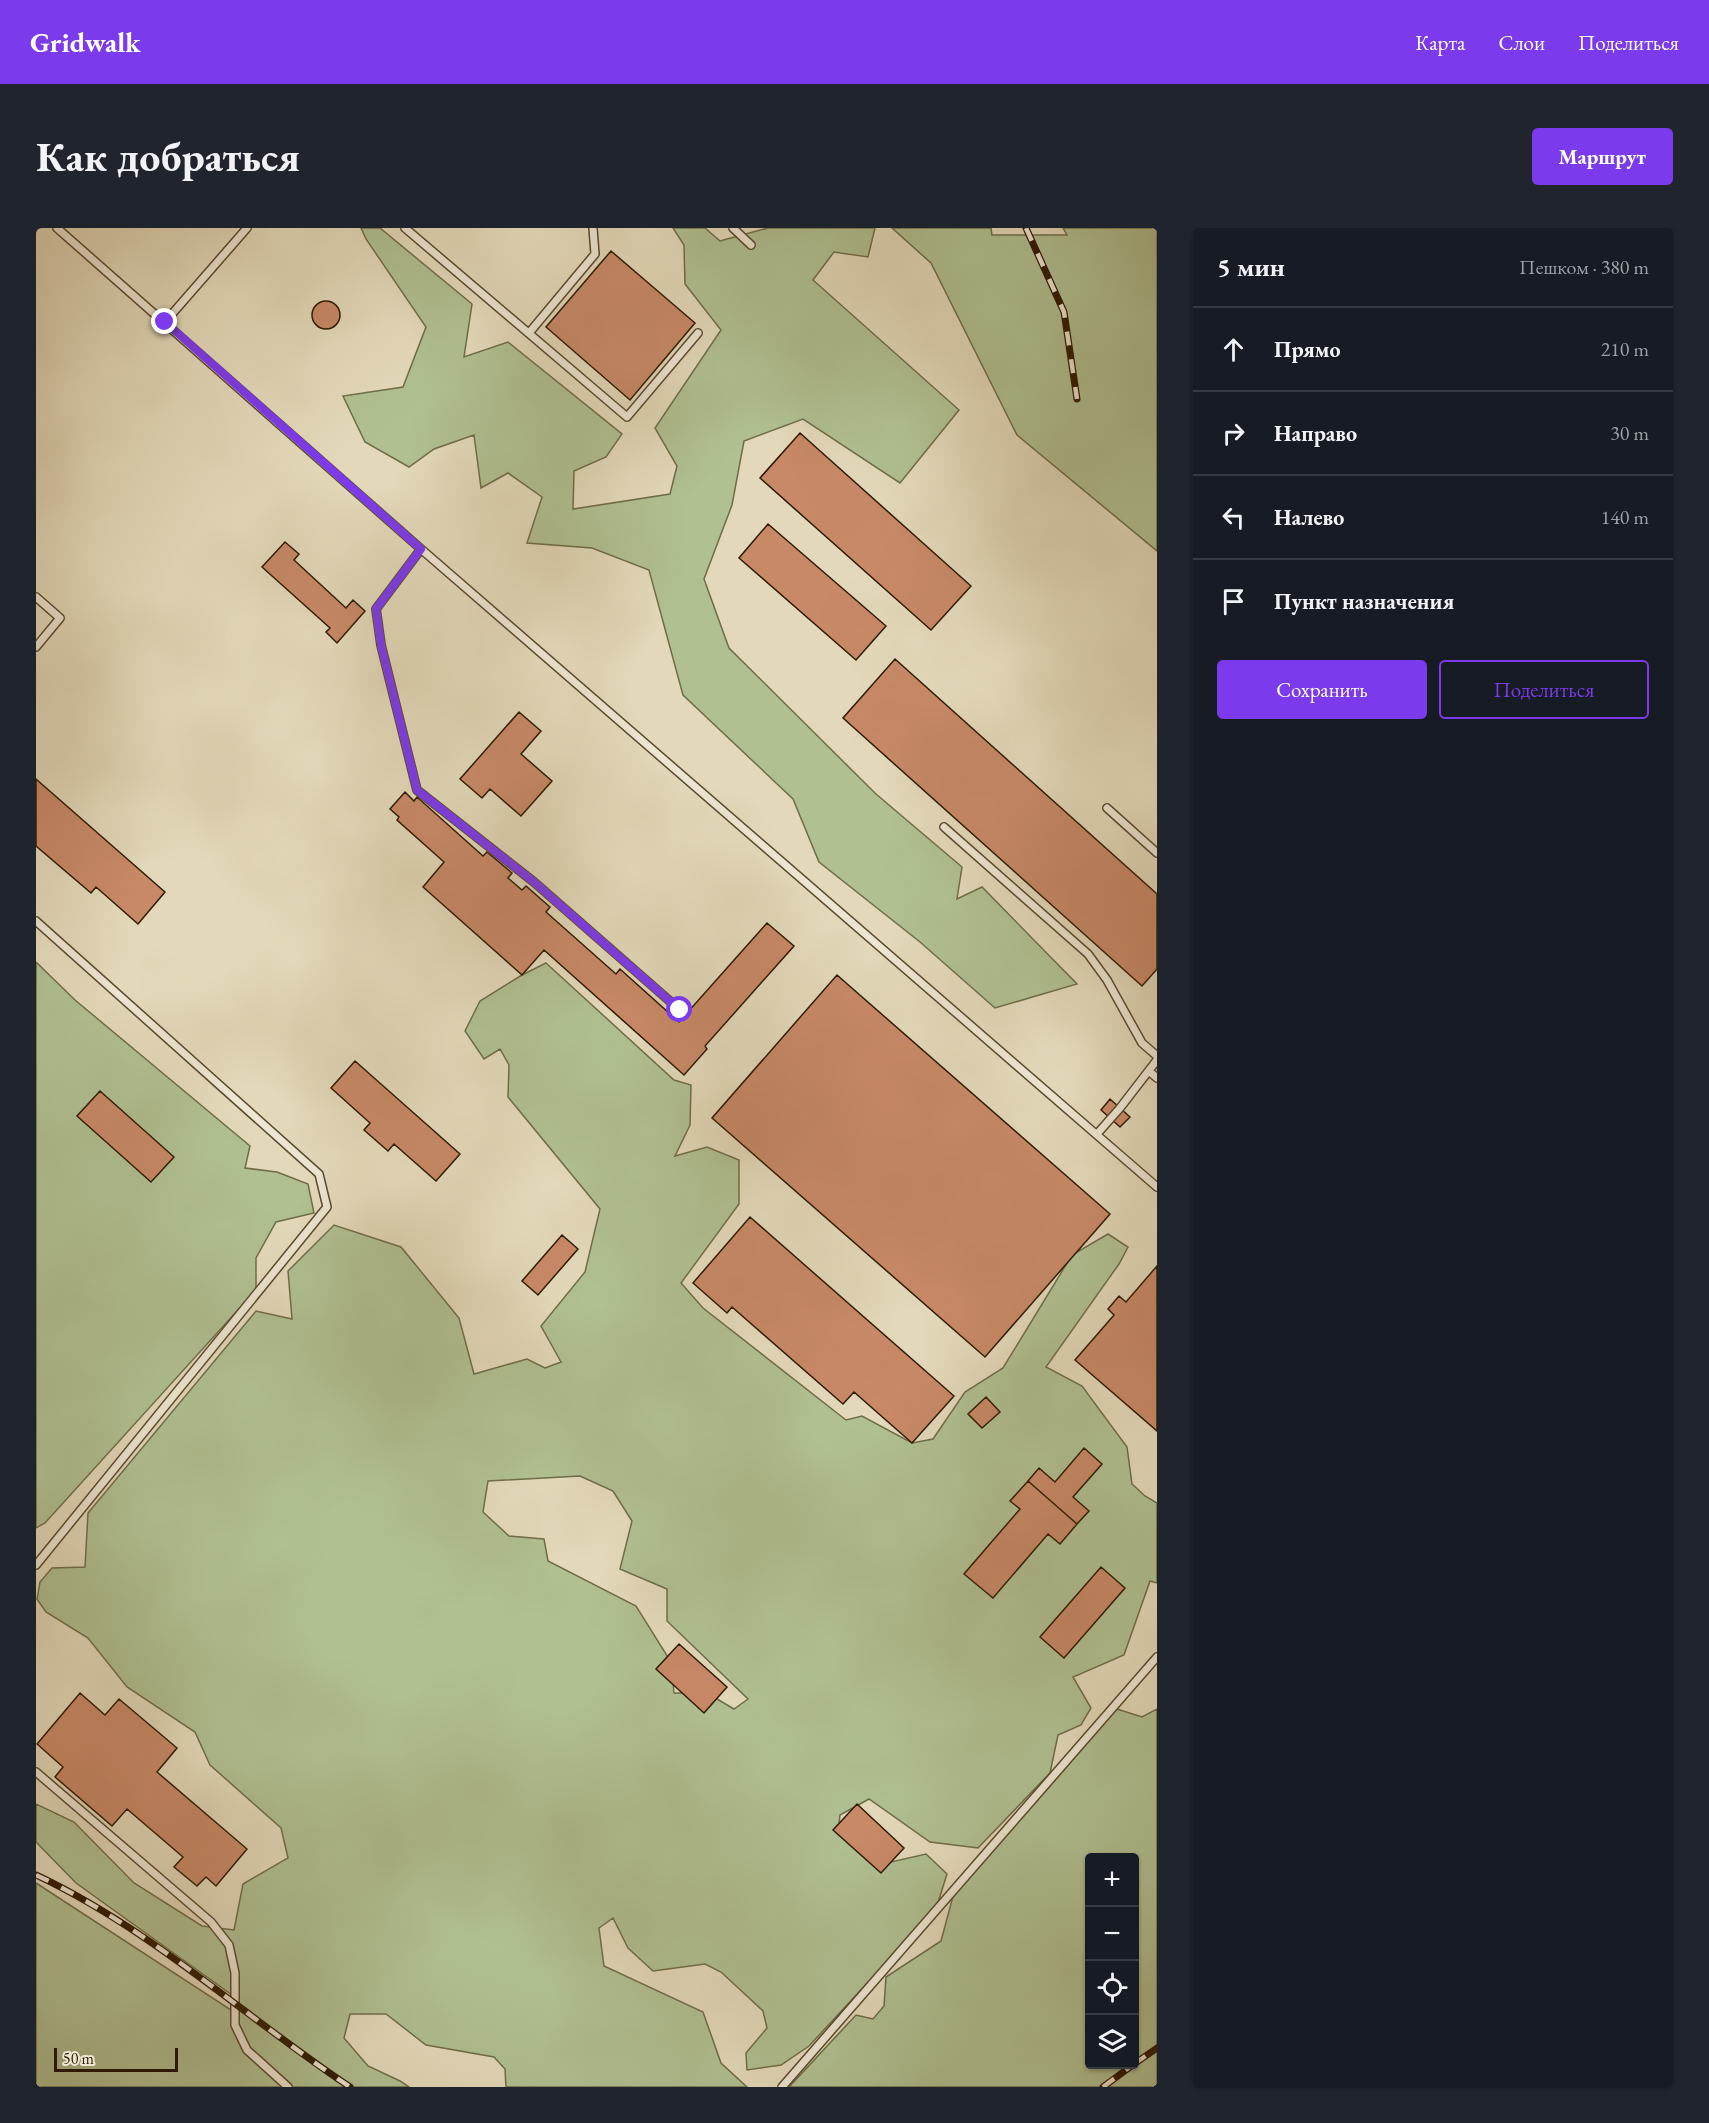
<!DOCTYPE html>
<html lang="ru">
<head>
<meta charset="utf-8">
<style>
	:root { --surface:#171b24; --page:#20242c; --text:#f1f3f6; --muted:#9ea1a6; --line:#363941; --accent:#7c3aed }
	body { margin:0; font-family:"EB Garamond",serif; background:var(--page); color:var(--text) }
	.controls { position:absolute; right:18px; bottom:18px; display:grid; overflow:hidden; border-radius:6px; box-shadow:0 2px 4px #0004 }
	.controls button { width:54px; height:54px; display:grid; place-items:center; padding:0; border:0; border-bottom:2px solid var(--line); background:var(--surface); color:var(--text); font:30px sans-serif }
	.scale { position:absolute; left:18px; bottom:15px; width:124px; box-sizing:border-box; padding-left:6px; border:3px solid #2e1a00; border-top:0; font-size:16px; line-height:21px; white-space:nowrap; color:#2e1a00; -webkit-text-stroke:4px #ede6d2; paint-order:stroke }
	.stop { position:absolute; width:18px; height:18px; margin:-14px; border:4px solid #7c3aed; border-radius:50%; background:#fff }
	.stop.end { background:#7c3aed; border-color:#fff; box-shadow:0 2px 6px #0008 }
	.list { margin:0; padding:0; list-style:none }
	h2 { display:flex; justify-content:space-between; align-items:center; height:78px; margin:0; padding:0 24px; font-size:26px }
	h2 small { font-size:20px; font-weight:400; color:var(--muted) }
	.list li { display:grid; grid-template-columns:39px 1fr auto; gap:18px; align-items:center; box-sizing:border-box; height:84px; padding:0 24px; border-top:2px solid var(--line) }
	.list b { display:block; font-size:22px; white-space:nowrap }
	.list em { font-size:20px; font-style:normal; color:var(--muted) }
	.actions { display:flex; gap:12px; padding:18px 24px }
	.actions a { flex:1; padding:14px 0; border:2px solid var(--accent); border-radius:6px; text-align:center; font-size:21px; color:var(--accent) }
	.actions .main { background:var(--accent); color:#fff }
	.icon { flex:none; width:33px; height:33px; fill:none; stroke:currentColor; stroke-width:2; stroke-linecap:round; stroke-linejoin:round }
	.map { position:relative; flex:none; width:1121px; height:1859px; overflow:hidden; border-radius:6px }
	header { display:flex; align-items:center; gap:36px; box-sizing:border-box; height:84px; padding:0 30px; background:var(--accent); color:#fff }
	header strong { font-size:28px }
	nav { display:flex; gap:33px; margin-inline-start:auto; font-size:21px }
	.intro { display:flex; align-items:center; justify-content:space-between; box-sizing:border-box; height:144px; padding:0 36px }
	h1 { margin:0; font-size:42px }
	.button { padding:15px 27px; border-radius:6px; background:var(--accent); color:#fff; font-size:21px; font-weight:700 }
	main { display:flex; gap:36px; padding:0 36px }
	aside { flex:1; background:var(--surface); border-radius:6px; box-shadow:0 2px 4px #0004 }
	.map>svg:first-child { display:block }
	.green { fill:#b0c092; stroke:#6f6d49; stroke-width:1.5; fill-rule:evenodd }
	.building { fill:#c88967; stroke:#2e1a00; stroke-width:1.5 }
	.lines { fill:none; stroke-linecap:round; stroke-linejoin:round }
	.service-casing { stroke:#5b4a2e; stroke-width:10 }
	.service { stroke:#ede6d2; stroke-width:7 }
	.rail-casing { stroke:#2e1a00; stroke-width:7 }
	.rail { stroke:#ede6d2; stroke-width:4.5; stroke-dasharray:14; stroke-linecap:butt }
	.route { stroke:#7c3aed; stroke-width:8 }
</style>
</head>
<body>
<header>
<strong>Gridwalk</strong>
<nav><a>Карта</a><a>Слои</a><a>Поделиться</a></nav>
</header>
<div class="intro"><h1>Как добраться</h1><a class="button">Маршрут</a></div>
<main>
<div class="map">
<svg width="1121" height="1859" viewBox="0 0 1121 1859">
	<rect width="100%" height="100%" fill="#e3d9ba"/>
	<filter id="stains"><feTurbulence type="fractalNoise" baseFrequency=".00333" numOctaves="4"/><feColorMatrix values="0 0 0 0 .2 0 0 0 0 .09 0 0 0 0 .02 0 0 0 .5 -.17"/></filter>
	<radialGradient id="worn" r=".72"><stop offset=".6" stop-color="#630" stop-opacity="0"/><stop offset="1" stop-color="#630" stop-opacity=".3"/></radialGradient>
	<path class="green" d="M 325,0 L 344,0 L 436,76 L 428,129 L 472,114 L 586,206 L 570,229 L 538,243 L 537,281 L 634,266 L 641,238 L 619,200 L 685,102 L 649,56 L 648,17 L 637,0 L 669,0 L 684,13 L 732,0 L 839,0 L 832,29 L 798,24 L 777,52 L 923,182 L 864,255 L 767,191 L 708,213 L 696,277 L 668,351 L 693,420 L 840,566 L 926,639 L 921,671 L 946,659 L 1041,756 L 959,780 L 884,714 L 783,634 L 757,571 L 647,467 L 613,342 L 556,320 L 491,315 L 506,269 L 472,245 L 445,260 L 438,207 L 398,221 L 373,239 L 329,214 L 307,168 L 367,159 L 390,99 L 330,11 Z
		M 856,0 L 955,0 L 956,7 L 1031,7 L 1027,0 L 1121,0 L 1121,323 L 981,207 L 895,35 Z
		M 0,734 L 39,772 L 214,918 L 209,940 L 241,944 L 272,956 L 278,985 L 240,994 L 220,1030 L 220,1062 L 9,1295 L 0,1300 Z
		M 510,735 L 638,852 L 655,857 L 654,897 L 639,928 L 671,919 L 703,932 L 703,976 L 645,1055 L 667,1080 L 810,1192 L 826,1188 L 876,1215 L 897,1211 L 929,1164 L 967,1140 L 1036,1027 L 1072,1006 L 1092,1019 L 1083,1036 L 1010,1139 L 1046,1158 L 1091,1219 L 1096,1256 L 1109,1268 L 1121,1275 L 1121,1355 L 1114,1353 L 1088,1427 L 1037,1449 L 1055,1480 L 1045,1497 L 1022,1507 L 1014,1545 L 942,1620 L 894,1614 L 833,1571 L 804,1587 L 802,1604 L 842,1637 L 890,1626 L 911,1646 L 900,1681 L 773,1818 L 745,1837 L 711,1842 L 710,1825 L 731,1800 L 727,1783 L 685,1744 L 669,1736 L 617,1743 L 592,1720 L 577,1690 L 563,1700 L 568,1738 L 667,1784 L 685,1835 L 711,1859 L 470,1859 L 469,1841 L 458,1829 L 390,1817 L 350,1786 L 314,1786 L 308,1810 L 332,1838 L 364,1853 L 373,1859 L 0,1859 L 0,1655 L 201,1786 L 203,1772 L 40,1655 L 0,1614 L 0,1576 L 38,1594 L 98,1655 L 166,1698 L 198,1702 L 207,1656 L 252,1630 L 245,1600 L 174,1537 L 159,1504 L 91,1459 L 52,1410 L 10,1384 L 1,1371 L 4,1354 L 16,1340 L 49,1339 L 52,1285 L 220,1083 L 256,1091 L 252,1043 L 298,997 L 365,1019 L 423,1090 L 438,1146 L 491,1131 L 509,1140 L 525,1134 L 505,1098 L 549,1044 L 564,981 L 472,869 L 473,837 L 464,821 L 448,831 L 429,803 L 444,773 L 486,747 ZM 544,1248 L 577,1263 L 596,1293 L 584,1341 L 631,1361 L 631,1393 L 712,1471 L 698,1481 L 671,1465 L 638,1465 L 635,1434 L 600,1378 L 512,1333 L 508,1311 L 473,1308 L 447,1284 L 452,1253 Z
		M 1081,1481 L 1106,1489 L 1121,1481 L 1121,1859 L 753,1859 L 820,1787 L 837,1791 L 848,1778 L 850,1749 L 905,1713 L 920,1657 ZM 1054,1630 L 1098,1630 L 1098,1836 L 1054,1836 Z"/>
	<path class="building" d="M 575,23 L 659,95 L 594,172 L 510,99 Z
		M276 87a14 14 0 1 1 28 0a14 14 0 1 1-28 0Z
		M 764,205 L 935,358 L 895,402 L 724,250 Z
		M 732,296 L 850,398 L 820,432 L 703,330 Z
		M 249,314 L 263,326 L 258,332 L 310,380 L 317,372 L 329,383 L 301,415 L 290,404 L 294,400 L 226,339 Z
		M 859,431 L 1121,666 L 1121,741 L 1106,758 L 807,490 Z
		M 483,484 L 505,503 L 485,526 L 516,553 L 485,588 L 454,561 L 446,570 L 424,551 Z
		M 0,551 L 129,664 L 102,696 L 60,659 L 55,665 L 0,618 Z
		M 369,564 L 378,573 L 381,569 L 447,628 L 451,624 L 476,645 L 472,650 L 486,662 L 490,658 L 514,679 L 510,684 L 580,746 L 584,741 L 643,794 L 731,695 L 758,718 L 669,818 L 671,821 L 648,847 L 508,722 L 486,747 L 387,659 L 408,634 L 361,592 L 363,589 L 354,581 Z
		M 801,747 L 1074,986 L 949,1129 L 676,890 Z
		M 319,833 L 424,926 L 400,953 L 358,916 L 352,923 L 328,902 L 334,895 L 295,860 Z
		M 64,863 L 138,929 L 115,954 L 41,888 Z
		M 1074,871 L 1094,889 L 1084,899 L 1065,882 Z
		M 714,989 L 918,1168 L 876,1215 L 818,1164 L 807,1176 L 696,1079 L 691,1085 L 657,1055 Z
		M 526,1007 L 542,1021 L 502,1067 L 486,1053 Z
		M 1121,1038 L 1121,1203 L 1039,1132 L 1078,1087 L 1072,1081 L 1083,1068 L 1090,1074 Z
		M 950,1169 L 964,1184 L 946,1200 L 932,1186 Z
		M 1048,1220 L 1066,1236 L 1037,1269 L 1053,1283 L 1041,1296 L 992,1253 L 1003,1240 L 1019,1254 Z
		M 992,1253 L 1041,1296 L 1024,1316 L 1012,1306 L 957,1370 L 928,1346 L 984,1281 L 974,1273 Z
		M 1065,1339 L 1089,1360 L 1028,1430 L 1004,1409 Z
		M 643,1416 L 691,1459 L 668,1485 L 620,1441 Z
		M 44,1465 L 69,1487 L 83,1471 L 141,1520 L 121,1544 L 211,1621 L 180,1658 L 170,1649 L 161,1658 L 138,1639 L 147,1629 L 91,1581 L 76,1598 L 19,1549 L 27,1539 L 1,1516 Z
		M 821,1576 L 868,1620 L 845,1645 L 797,1602 Z"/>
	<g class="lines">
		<defs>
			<path id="service" d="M 21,0 L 385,321 L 1121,959
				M 369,0 L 591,189 L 662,105
				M 697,0 L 715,17
				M 129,94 L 211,0
				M 493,105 L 559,26 L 557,0
				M 385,321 L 340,381 L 345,417 L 381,562 L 498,654 L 644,782
				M 0,369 L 24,390 L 0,419
				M 1071,580 L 1121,625
				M 908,599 L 1052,726 L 1071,752 L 1106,815 L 1121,828
				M 0,693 L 283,946 L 291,979 L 0,1337
				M 1113,843 L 1121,850
				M 1061,906 L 1084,880 L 1121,832
				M 0,1544 L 175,1694 L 193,1717 L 199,1745 L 199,1797 L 211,1822 L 252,1859
				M 746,1859 L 1121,1429"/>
		</defs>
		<use href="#service" class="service-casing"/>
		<use href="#service" class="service"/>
		<defs>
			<path id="rail" d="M 990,0 L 1028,84 L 1041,171
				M 0,1647 C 115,1701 209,1789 314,1859
				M 1098,1836 L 1121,1820
				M 1067,1859 L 1098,1836"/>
		</defs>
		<use href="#rail" class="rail-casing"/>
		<use href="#rail" class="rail"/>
	</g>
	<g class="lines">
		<path class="route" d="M 129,94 L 385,321 L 340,381 L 345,417 L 381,562 L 498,654 L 644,782"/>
	</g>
	<rect width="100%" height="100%" filter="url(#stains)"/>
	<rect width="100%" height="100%" fill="url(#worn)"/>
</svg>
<div class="controls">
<button>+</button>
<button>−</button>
<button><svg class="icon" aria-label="locate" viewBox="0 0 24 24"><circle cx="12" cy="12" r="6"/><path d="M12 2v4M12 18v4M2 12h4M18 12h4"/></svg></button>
<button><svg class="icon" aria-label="layers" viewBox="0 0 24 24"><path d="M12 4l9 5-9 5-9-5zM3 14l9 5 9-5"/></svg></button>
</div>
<div class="scale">50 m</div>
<div class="stop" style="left:644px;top:782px"></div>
<div class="stop end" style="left:129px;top:94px"></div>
</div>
<aside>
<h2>5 мин<small>Пешком · 380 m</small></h2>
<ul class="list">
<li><svg class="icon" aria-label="ahead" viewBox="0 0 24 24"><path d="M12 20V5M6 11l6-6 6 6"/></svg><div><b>Прямо</b></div><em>210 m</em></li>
<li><svg class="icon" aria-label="right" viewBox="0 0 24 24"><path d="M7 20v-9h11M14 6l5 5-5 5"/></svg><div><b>Направо</b></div><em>30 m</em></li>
<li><svg class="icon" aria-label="left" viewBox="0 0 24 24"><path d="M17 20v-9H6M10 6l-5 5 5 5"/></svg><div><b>Налево</b></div><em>140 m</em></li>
<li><svg class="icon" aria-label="arrive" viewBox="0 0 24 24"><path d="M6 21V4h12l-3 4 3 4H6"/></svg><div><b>Пункт назначения</b></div></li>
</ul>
<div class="actions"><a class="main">Сохранить</a><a>Поделиться</a></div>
</aside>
</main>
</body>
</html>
